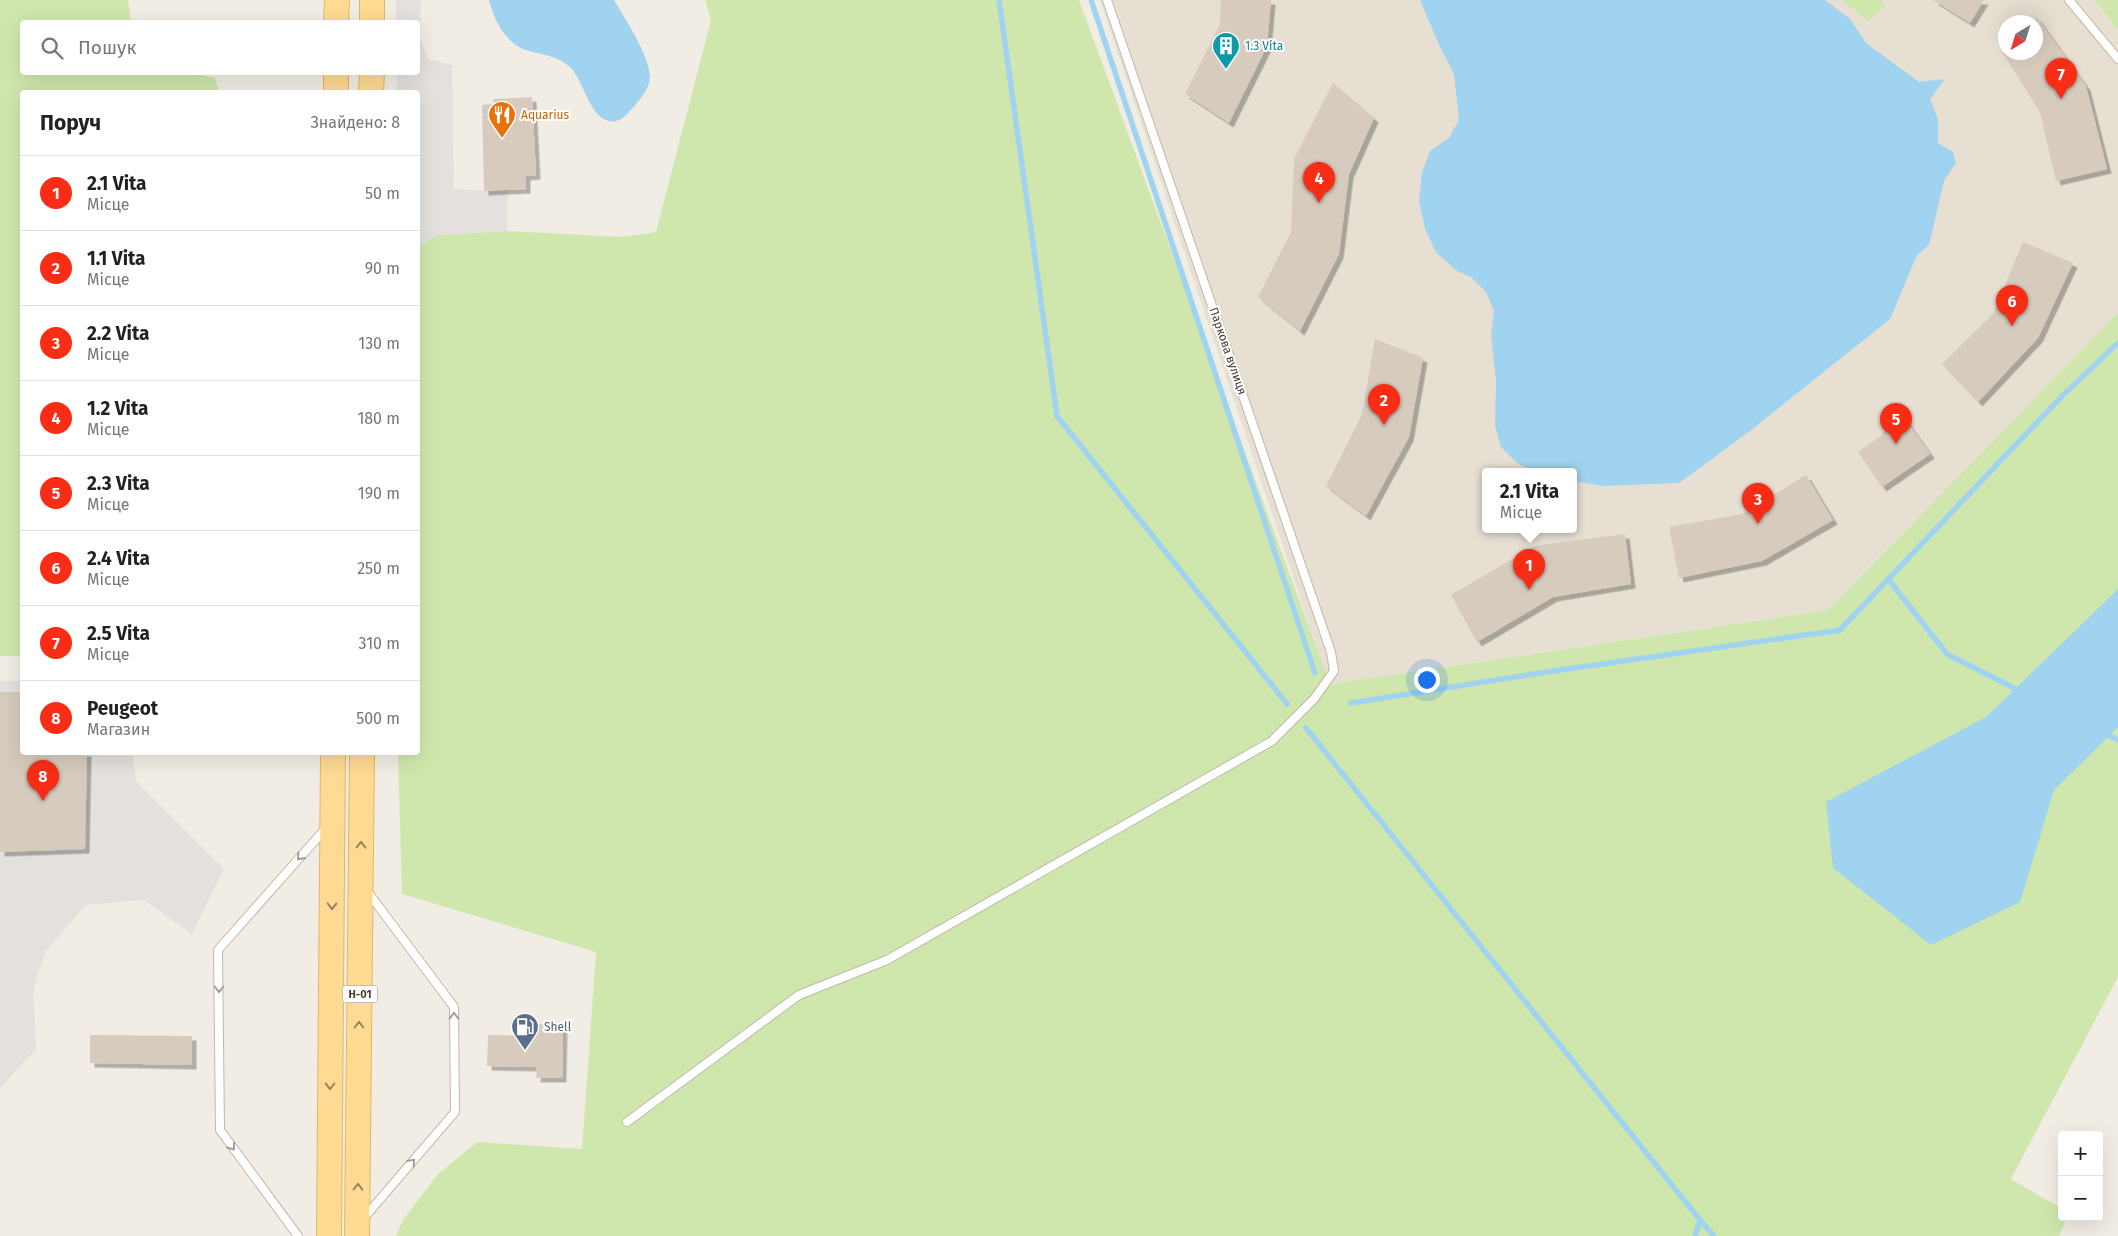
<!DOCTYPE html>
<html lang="uk">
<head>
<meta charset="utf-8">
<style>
	:root { --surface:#fff; --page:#f6f6f6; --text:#222; --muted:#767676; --line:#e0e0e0; --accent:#f92d15 }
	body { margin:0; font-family:"Fira Sans",sans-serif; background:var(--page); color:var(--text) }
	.controls { position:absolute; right:15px; bottom:15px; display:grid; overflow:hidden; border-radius:5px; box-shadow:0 5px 20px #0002 }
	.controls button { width:45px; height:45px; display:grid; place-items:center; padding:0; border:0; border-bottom:1px solid var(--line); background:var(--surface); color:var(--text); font:25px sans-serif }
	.compass { position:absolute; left:1998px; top:15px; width:45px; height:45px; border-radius:50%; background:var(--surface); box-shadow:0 5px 20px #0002; rotate:218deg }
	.you { position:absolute; left:1426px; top:679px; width:18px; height:18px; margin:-12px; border:4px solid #fff; border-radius:50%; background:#1a73e8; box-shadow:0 0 0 8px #1a73e833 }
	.badge { display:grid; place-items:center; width:32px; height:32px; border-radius:50%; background:var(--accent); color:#fff; font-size:16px; font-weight:700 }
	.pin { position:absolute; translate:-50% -41px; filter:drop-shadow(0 1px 2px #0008) }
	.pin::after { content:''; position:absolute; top:26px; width:18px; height:15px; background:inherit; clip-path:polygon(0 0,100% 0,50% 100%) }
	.popup { position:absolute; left:1482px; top:468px; width:95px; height:65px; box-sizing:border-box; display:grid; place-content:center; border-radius:5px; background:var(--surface); filter:drop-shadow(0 1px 4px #0005); font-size:16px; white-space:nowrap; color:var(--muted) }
	.popup b { font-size:19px; color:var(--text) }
	.popup::after { content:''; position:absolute; left:50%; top:100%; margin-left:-10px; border:10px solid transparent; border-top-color:var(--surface) }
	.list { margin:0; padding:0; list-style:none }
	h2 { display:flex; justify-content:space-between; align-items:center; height:65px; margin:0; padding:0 20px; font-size:21px }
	h2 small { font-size:16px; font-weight:400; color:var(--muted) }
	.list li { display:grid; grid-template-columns:32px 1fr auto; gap:15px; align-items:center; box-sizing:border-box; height:75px; padding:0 20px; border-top:1px solid var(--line) }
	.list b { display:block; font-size:19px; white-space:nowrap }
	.list p { margin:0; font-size:16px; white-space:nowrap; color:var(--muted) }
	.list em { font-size:16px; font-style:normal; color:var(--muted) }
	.icon { flex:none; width:28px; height:28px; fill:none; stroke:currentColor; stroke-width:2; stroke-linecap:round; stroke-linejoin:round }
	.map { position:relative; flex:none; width:2118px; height:1236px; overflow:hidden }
	.search { position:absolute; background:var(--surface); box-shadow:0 5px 20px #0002; left:20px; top:20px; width:400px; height:55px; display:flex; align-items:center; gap:12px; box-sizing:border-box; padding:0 18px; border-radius:5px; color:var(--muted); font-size:19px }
	.panel { position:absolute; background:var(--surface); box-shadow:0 5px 20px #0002; left:20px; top:90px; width:400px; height:665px; border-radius:5px }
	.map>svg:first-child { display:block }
	.residential { fill:#e6dfd2; fill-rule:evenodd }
	.green { fill:#cfe7ad }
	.parking { fill:#e3e0dd }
	.water { fill:#a0d3ef }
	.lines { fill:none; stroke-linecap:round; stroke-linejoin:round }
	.stream { stroke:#a0d3ef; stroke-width:5.5 }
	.building { fill:#d7cbbd; filter:url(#shadow) }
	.lane-casing { stroke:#c0b8aa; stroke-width:10 }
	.primary-casing { stroke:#e3b662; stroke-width:26 }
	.lane { stroke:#fff; stroke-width:8 }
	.primary { stroke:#feda92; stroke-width:24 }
	.oneway { stroke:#98845e }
	.oneway2 { stroke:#a29e9a }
	.labels { text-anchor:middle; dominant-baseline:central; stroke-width:4; stroke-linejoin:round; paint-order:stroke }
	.shield { fill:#fff; stroke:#7c7771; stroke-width:1 }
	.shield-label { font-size:11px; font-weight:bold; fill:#443d34 }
	.culture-label { font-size:12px; fill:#0d838f; stroke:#fff; text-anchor:start }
	.food-label { font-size:12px; fill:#c56008; stroke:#fff; text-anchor:start }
	.street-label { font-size:12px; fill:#443d34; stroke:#fff }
	.service-label { font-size:12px; fill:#4e5e75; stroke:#fff; text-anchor:start }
</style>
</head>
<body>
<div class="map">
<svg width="2118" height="1236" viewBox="0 0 2118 1236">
	<defs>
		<filter id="shadow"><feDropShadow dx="4.5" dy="4.5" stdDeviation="0" flood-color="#0004"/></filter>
	</defs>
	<rect width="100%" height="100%" fill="#f2ede4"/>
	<path class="residential" d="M 1100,0 L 2094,0 L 2118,30 L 2118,313 L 1828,610 L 1329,684 ZM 2006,22 L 2036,22 L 2036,52 L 2006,52 ZM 1485,471 L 1573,471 L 1573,529 L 1485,529 Z"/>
	<path class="green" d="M 0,0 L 128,0 L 131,22 L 22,22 L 22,72 L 195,73 L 215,78 L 219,92 L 22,92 L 22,656 L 0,656 Z
		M 705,0 L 1079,0 L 1330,684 L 1828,610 L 2118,313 L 2118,977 L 2011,1179 L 2062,1209 L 2062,1217 L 2067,1217 L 2059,1236 L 396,1236 L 403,1220 L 437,1175 L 477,1142 L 582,1149 L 596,952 L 402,894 L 398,753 L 418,752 L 418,247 L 437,235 L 507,231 L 622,237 L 656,232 L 711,20 Z
		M 1842,0 L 1880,0 L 1885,6 L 1868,21 Z
		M 2094,0 L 2118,0 L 2118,30 L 2096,2 Z"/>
	<path class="parking" d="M 396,0 L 421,0 L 420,38 L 428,59 L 452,65 L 454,189 L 484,191 L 508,188 L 507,231 L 437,235 L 418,247 L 418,92 L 397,91 L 397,73 L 418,72 L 418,22 L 396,22 Z
		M 0,681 L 22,681 L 22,752 L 133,753 L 136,781 L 224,869 L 192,934 L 144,900 L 86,905 L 45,952 L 33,991 L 36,1049 L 0,1088 Z"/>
	<path class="water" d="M 489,0 L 614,0 C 624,17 656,65 649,83 C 646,93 637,103 630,111 C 623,119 615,125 604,119 C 589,112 583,81 571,68 C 557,55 542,55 526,50 C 505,43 494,20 489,0 Z
		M 1420,0 L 1825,0 L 1850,19 L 1866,43 L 1919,82 L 1945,79 L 1930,99 L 1938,119 L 1938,143 L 1953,152 L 1956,163 L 1944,181 L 1929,245 L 1917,255 L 1890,319 L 1750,431 L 1679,483 L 1604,486 L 1573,481 L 1573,471 L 1531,471 L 1516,462 L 1501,447 L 1495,426 L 1496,380 L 1491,335 L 1494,311 L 1486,292 L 1471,277 L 1457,271 L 1436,252 L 1425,229 L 1419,200 L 1422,173 L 1430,151 L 1449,138 L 1459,120 L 1454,74 L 1440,47 Z
		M 2118,589 L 2118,727 L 2054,790 L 2020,902 L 1931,945 L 1833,868 L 1826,802 L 1986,717 Z"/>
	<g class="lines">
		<path class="stream" d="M 999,0 L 1057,416 L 1287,704
			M 1091,0 L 1315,673
			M 1888,579 L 1947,654 L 2022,692
			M 1351,703 L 1553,671 L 1840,630 L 2063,395 L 2118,343
			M 1306,728 L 1700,1220 L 1714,1236
			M 2102,732 L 2118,740
			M 1695,1236 L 1700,1220"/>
	</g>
	<path class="building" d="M 1221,0 L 1271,0 L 1267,46 L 1229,123 L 1185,94 L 1220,24 Z
		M 1933,0 L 1984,0 L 1970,23 Z
		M 2036,16 L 2086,86 L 2107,169 L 2056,181 L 2040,112 L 2002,52 L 2036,52 Z
		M 1333,83 L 1374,118 L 1349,174 L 1339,254 L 1300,331 L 1258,297 L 1291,232 L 1294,159 Z
		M 532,97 L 536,175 L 526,176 L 526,189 L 484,191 L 482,105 L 494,104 L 493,99 Z
		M 2023,242 L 2073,263 L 2038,338 L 1978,402 L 1942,364 L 1993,314 Z
		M 1375,339 L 1423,358 L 1409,437 L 1366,516 L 1326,486 L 1362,414 Z
		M 1899,410 L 1930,454 L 1882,487 L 1858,452 L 1881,436 Z
		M 1806,475 L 1833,520 L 1762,561 L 1679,578 L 1669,527 L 1743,514 Z
		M 1625,534 L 1631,584 L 1553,597 L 1477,642 L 1451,595 L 1534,546 Z
		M 0,692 L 22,692 L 22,752 L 87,752 L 85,849 L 0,852 Z
		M 536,1024 L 563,1024 L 562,1078 L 536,1078 L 537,1067 L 487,1066 L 488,1035 L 536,1036 Z
		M 90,1035 L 192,1036 L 192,1065 L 90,1063 Z"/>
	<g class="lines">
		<defs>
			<path id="lane" d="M 2069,0 L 2118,59
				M 627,1122 L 799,995 L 887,960 L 1272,741 L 1314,699 L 1334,671 L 1331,652 L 1107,0
				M 363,1219 L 455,1112 L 454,1007 L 367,891
				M 298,1236 L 220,1130 L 218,950 L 326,828"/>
			<path id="primary" d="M 336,22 L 337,0
				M 372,22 L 372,0
				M 336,92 L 336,72
				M 371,92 L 372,72
				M 329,1236 L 333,752
				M 357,1236 L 362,752"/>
		</defs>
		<use href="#lane" class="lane-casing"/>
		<use href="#primary" class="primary-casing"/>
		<use href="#lane" class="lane"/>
		<use href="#primary" class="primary"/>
	</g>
	<defs><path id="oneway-chevron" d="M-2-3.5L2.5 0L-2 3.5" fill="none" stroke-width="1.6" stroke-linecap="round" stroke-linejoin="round" transform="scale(1.25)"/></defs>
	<g class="oneway">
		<use href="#oneway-chevron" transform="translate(361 845) rotate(-89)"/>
		<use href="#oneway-chevron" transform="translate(332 906) rotate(91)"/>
		<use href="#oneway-chevron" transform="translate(359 1025) rotate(-90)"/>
		<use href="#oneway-chevron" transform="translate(330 1086) rotate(91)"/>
		<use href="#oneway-chevron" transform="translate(358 1187) rotate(-89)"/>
	</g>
	<g class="oneway2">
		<use href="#oneway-chevron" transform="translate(300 857) rotate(132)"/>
		<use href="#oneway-chevron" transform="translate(219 989) rotate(90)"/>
		<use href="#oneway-chevron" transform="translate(454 1016) rotate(-90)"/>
		<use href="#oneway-chevron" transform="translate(232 1147) rotate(54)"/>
		<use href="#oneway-chevron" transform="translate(412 1162) rotate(-49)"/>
	</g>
	<defs>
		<symbol id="building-pin" viewBox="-11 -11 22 30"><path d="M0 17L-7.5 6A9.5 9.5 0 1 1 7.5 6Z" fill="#0f9aa8" stroke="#fff"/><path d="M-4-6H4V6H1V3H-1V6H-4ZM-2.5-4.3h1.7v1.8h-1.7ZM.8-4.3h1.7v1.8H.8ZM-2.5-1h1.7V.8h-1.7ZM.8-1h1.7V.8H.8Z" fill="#fff"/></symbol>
		<symbol id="restaurant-pin" viewBox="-11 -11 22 30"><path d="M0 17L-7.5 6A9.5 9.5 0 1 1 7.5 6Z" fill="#e8710a" stroke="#fff"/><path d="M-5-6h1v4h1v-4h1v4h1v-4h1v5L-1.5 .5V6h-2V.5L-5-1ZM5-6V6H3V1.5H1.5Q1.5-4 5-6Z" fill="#fff"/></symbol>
		<symbol id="fuel-pin" viewBox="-11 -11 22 30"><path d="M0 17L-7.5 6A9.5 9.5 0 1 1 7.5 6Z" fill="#5c6f8a" stroke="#fff"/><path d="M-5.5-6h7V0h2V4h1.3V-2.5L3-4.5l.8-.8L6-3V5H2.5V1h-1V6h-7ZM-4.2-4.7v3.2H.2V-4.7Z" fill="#fff"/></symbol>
	</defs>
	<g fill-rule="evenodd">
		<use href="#building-pin" x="1210" y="30" width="32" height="43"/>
		<use href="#restaurant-pin" x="486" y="99" width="32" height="43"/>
		<use href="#fuel-pin" x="509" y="1011" width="32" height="43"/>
	</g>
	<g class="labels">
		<rect class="shield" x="342.5" y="985.5" width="35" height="17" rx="4"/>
		<g class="shield-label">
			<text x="360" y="994">Н-01</text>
		</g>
		<g class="culture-label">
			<text x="1245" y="46">1.3 Vita</text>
		</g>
		<g class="food-label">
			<text x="521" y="115">Aquarius</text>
		</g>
		<g class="street-label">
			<text transform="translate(1228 351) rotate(71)">Паркова вулиця</text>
		</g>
		<g class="service-label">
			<text x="544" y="1027">Shell</text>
		</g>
	</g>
</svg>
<div class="controls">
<button>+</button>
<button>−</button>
</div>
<svg class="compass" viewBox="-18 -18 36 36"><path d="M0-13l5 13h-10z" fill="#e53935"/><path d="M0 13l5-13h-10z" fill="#767676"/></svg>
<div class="you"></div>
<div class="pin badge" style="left:1529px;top:590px">1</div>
<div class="popup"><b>2.1 Vita</b>Місце</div>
<div class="pin badge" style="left:1384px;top:425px">2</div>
<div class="pin badge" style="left:1758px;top:524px">3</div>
<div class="pin badge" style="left:1319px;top:203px">4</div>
<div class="pin badge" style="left:1896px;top:444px">5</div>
<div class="pin badge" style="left:2012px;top:326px">6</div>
<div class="pin badge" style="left:2061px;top:99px">7</div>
<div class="pin badge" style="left:43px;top:801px">8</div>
<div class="search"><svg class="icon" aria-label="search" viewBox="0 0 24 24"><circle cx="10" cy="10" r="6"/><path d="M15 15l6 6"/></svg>Пошук</div>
<section class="panel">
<h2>Поруч<small>Знайдено: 8</small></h2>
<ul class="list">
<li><span class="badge">1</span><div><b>2.1 Vita</b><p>Місце</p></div><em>50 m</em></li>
<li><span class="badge">2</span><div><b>1.1 Vita</b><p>Місце</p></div><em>90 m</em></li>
<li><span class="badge">3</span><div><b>2.2 Vita</b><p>Місце</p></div><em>130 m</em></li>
<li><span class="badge">4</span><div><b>1.2 Vita</b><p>Місце</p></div><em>180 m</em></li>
<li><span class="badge">5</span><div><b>2.3 Vita</b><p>Місце</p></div><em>190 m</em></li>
<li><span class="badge">6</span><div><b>2.4 Vita</b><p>Місце</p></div><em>250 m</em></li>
<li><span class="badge">7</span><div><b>2.5 Vita</b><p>Місце</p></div><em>310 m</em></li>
<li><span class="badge">8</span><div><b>Peugeot</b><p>Магазин</p></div><em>500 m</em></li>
</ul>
</section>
</div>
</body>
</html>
